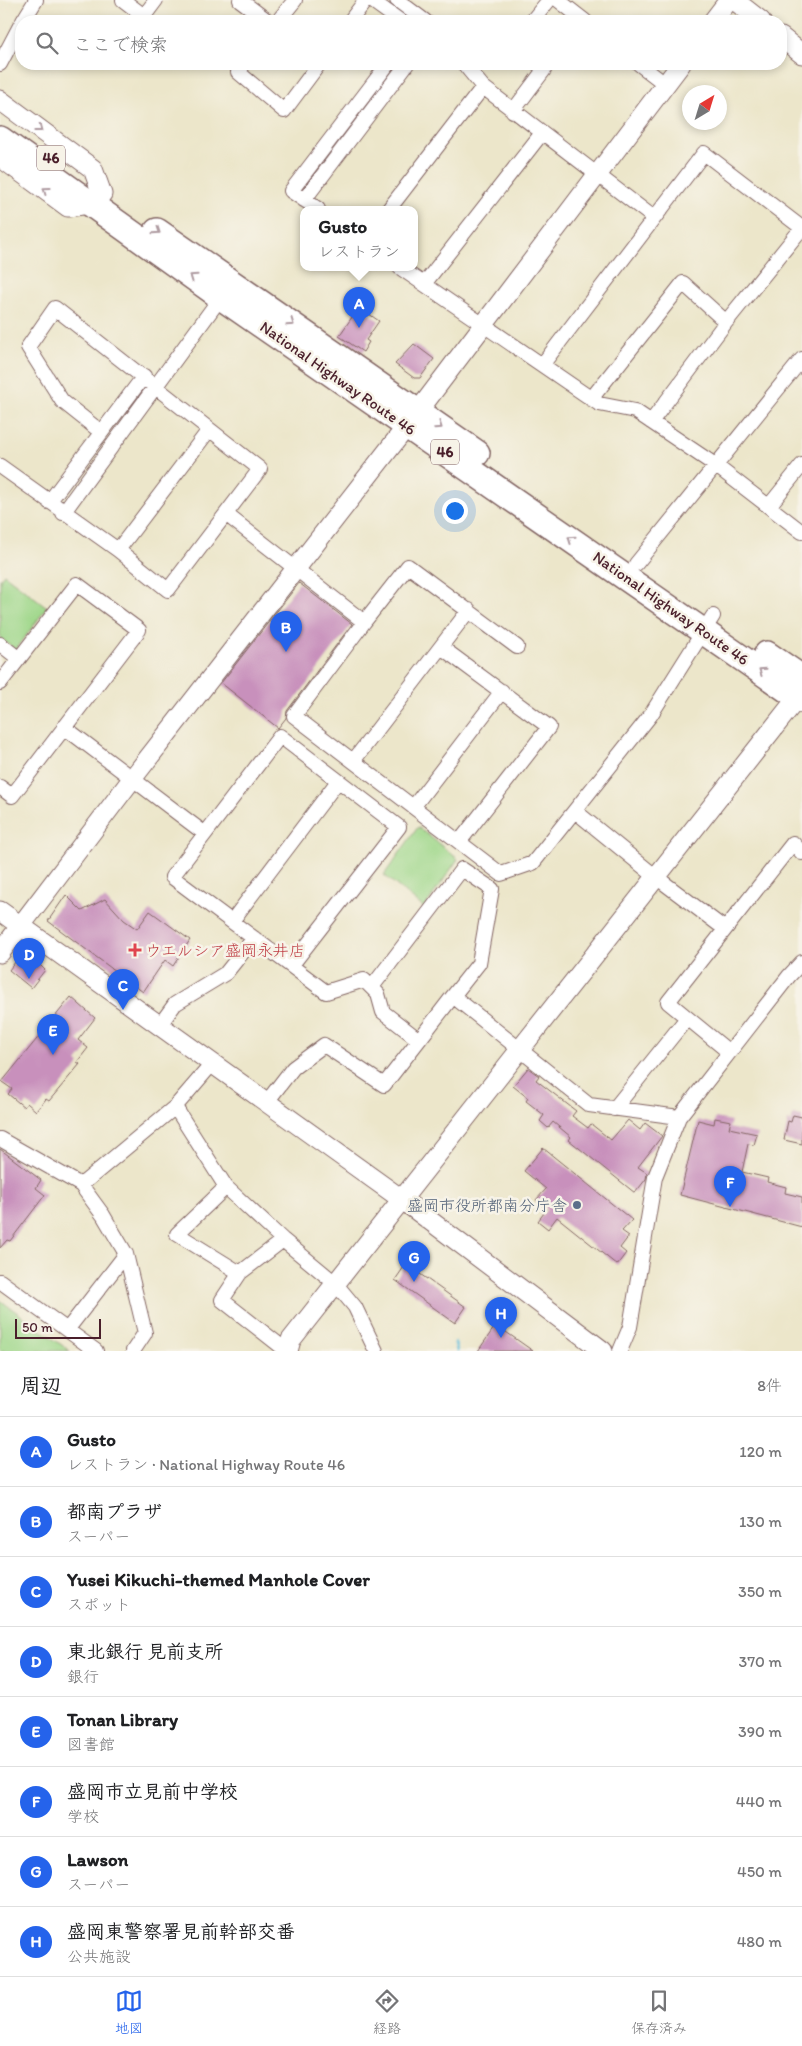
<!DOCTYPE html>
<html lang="ja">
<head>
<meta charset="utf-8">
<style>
	:root { --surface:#fff; --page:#f2f2f2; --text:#202124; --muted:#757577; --line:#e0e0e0; --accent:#2563eb }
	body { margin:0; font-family:Itim,"Klee One",sans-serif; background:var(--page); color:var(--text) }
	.compass { position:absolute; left:682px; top:85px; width:45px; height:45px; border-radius:50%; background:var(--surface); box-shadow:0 2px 8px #0003; rotate:38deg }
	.scale { position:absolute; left:15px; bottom:12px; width:86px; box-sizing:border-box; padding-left:5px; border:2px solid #4a1f2b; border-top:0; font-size:14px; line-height:18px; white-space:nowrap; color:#4a1f2b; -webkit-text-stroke:4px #f7f3e8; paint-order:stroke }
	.you { position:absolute; left:454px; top:510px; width:18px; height:18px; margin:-12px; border:4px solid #fff; border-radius:50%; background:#1a73e8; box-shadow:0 0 0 8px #1a73e833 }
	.badge { display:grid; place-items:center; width:32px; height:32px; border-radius:50%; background:var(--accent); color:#fff; font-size:16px; font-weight:700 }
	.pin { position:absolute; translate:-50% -41px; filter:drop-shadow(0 1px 2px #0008) }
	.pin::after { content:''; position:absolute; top:26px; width:18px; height:15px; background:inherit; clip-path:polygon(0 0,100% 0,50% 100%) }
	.popup { position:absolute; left:300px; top:206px; width:118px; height:65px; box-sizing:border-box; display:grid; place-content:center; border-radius:10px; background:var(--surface); filter:drop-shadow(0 1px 4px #0005); font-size:16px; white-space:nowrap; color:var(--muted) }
	.popup b { font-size:19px; color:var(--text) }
	.popup::after { content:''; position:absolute; left:50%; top:100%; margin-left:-10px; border:10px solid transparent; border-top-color:var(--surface) }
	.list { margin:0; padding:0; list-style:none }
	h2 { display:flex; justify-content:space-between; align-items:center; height:65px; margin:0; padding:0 20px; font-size:21px }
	h2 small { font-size:16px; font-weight:400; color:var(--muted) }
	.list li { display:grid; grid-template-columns:32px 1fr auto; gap:15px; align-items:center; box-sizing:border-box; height:70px; padding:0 20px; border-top:1px solid var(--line) }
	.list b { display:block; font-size:19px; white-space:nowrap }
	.list p { margin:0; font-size:16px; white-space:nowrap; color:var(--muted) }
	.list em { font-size:16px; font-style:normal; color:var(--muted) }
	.icon { flex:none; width:28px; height:28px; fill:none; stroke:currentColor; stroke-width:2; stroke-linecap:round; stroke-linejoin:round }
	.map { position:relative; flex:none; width:802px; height:1351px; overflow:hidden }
	.search { position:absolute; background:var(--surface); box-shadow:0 2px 8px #0003; left:15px; right:15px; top:15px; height:55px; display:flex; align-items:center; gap:12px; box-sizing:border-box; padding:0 18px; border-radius:20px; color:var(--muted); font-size:19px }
	.sheet { height:625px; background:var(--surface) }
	nav { display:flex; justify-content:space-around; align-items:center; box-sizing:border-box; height:70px; border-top:1px solid var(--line); background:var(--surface); font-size:14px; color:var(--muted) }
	nav a { display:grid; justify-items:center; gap:2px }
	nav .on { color:var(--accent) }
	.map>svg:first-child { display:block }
	.green { fill:#9ed789; stroke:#747b5a }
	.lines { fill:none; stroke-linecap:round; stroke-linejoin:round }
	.stream { stroke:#5cbdda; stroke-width:3 }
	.building { fill:#c890bc }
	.street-casing { stroke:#836563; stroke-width:16 }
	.secondary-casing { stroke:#836563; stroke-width:21 }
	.highway-casing { stroke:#836563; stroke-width:28 }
	.street { stroke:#fff; stroke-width:14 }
	.secondary { stroke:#fff; stroke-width:19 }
	.highway { stroke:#fff; stroke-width:25 }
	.oneway { stroke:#ae9aa0 }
	.health-dot { fill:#e0444e; stroke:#f7f3e8; stroke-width:2 }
	.service-dot { fill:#5c6f8a; stroke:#f7f3e8; stroke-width:2 }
	.labels { text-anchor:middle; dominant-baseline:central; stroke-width:5; stroke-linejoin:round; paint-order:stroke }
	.shield { fill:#f7f3e8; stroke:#7e5f64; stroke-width:1 }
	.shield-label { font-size:15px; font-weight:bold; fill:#4a1f2b }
	.street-label { font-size:16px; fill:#4a1f2b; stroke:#f7f3e8 }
	.health-label { font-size:16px; fill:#be3a42; stroke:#f7f3e8; text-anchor:start }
	.service-label { font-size:16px; fill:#4e5e75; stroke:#f7f3e8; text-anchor:end }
</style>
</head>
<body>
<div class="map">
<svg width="802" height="1351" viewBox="0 0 802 1351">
	<rect width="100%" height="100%" fill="#f7f3e8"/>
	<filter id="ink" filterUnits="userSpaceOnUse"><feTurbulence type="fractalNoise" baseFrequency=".02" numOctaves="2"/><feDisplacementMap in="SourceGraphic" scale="10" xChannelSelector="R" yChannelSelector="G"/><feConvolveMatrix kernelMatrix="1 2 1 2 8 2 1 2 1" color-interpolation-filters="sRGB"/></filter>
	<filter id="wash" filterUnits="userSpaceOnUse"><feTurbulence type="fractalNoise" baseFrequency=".0096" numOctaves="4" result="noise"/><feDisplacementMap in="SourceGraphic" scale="20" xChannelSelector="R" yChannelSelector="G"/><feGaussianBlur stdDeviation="1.12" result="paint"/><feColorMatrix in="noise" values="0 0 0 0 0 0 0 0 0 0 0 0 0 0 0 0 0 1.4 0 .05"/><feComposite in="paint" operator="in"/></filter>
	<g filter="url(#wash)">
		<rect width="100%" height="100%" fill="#ece6ca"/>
		<path class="green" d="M 4,574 L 47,607 L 16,650 L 0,638 L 0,579 Z
			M 418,827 L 458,859 L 424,908 L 384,875 Z
			M 0,1300 L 70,1351 L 0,1351 Z"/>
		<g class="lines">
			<path class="stream" d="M 455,1343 L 457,1351"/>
		</g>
		<g id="blocks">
			<path class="building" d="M 359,307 L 379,321 L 366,340 L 369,342 L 363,352 L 339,336 Z
				M 414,344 L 434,359 L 420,378 L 414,378 L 395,364 Z
				M 299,583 L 352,624 L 287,711 L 286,718 L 278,728 L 221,683 Z
				M 66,895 L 82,911 L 105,899 L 124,920 L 137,929 L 150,911 L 190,940 L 173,966 L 165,960 L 143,992 L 48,921 Z
				M 31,956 L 45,970 L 31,988 L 9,970 L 19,957 Z
				M 71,997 L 95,1018 L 78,1040 L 88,1048 L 77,1062 L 80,1064 L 49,1101 L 46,1099 L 36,1111 L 27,1103 L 24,1107 L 8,1094 L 12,1089 L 2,1082 Z
				M 528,1068 L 539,1076 L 536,1080 L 576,1111 L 572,1116 L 588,1128 L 591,1124 L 611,1140 L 628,1120 L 640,1130 L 645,1123 L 662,1136 L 638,1167 L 647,1173 L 646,1179 L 635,1193 L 569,1140 L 571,1137 L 553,1122 L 548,1128 L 540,1121 L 544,1115 L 526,1101 L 528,1098 L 513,1086 Z
				M 793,1115 L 802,1117 L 802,1144 L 784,1140 L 788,1121 L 791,1122 Z
				M 715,1118 L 731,1121 L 729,1128 L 757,1134 L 754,1145 L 748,1144 L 742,1172 L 768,1178 L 767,1182 L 786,1187 L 785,1193 L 802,1197 L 802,1227 L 680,1195 L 698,1120 L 714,1124 Z
				M 543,1148 L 632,1220 L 622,1231 L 629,1236 L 620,1248 L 626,1253 L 617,1265 L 557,1217 L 548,1229 L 538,1221 L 547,1209 L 536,1200 L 546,1189 L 524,1171 Z
				M 0,1149 L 41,1180 L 36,1188 L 45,1195 L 10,1241 L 7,1240 L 0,1248 Z
				M 406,1264 L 466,1307 L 455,1323 L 395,1280 Z
				M 496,1325 L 533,1351 L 478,1351 Z"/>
		</g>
	</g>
	<g filter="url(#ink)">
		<use href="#blocks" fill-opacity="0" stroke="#836563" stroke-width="1"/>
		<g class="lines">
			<defs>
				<path id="street" d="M 123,0 L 144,16 L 156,0
					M 240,0 L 268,21
					M 371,0 L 400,21
					M 397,0 L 425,21
					M 558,0 L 585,21
					M 23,21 L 36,0
					M 278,21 L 295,0
					M 350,21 L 366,0
					M 532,21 L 549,0
					M 0,64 L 21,24
					M 244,64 L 238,72 L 284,111 L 319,64
					M 464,64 L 483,87 L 654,218
					M 639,64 L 665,84
					M 513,111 L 544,70 L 538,64
					M 304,200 L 407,64
					M 318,209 L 291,191 L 388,64
					M 389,209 L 483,87
					M 399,267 L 599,404 L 635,411 L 715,465 L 802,532
					M 424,284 L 542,133
					M 542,365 L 704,153 L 802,228
					M 591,399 L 683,283 L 726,322
					M 651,422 L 726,322 L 802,228
					M 0,466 L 118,550 L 168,590 L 260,469 L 55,308 L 28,347 L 62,401 L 101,432
					M 49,502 L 144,376
					M 769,506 L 802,465
					M 63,513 L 221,297
					M 227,515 L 364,622
					M 118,550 L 209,430
					M 636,564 L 802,359
					M 0,644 L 18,658
					M 441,647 L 549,727 L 460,841
					M 517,647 L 408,566 L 364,622 L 294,716 L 501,874 L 533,863 L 650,716 L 713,616
					M 0,683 L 77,584 L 139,630 L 12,796 L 0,787
					M 64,727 L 204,833
					M 354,760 L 469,610
					M 414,806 L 502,691
					M 575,811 L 656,877 L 725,929
					M 232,921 L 338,781
					M 291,966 L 399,827 L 280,736 L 172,877 L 326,992 L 364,980 L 378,994 L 383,1012 L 419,1040 L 453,996 L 589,1105 L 679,1117
					M 372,987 L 462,869 L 492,889 L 479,963 L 453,996
					M 159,1026 L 175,1004 L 226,973 L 254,938
					M 729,1052 L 668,1002 L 793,843 L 802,853
					M 266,1103 L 293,1068 L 324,1045 L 384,1085 L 419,1040
					M 175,1107 L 226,1187 L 283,1240 L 335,1283 L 355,1307 L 376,1351
					M 614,1109 L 687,1018
					M 0,1139 L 81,1185 L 103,1215 L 126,1254 L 145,1333 L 133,1351
					M 81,1185 L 175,1107 L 212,1064
					M 226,1187 L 177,1234 L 240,1273
					M 283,1240 L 240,1273 L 222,1300 L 287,1351
					M 0,1281 L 96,1351
					M 67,1330 L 126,1254
					M 620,1351 L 630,1327 L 655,1177 L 679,1117 L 789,976 L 802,962"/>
				<path id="secondary" d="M 734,0 L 761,21
					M 713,21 L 729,0
					M 781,37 L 802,54
					M 0,100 L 93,169 L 102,194
					M 0,157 L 68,207 L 89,204
					M 0,911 L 400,1198 L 603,1351
					M 0,953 L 132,779 L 407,426 L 681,64
					M 288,1351 L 291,1340 L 798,697"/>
				<path id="highway" d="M 0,139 L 221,297 L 802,700
					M 157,231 L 477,453
					M 767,654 L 802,678"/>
			</defs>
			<use href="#street" class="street-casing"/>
			<use href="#secondary" class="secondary-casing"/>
			<use href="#highway" class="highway-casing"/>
			<use href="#street" class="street"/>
			<use href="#secondary" class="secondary"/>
			<use href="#highway" class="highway"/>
		</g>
		<defs><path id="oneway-chevron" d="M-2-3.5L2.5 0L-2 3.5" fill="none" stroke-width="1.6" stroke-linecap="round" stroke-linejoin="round" transform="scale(1.25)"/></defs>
		<g class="oneway">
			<use href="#oneway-chevron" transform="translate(39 129) rotate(37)"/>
			<use href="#oneway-chevron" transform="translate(46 190) rotate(-144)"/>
			<use href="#oneway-chevron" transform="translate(157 231) rotate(34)"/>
			<use href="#oneway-chevron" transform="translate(193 277) rotate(-145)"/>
			<use href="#oneway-chevron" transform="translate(291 323) rotate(35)"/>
			<use href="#oneway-chevron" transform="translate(439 426) rotate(35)"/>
			<use href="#oneway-chevron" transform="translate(571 539) rotate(-145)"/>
			<use href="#oneway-chevron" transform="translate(762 671) rotate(-145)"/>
		</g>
	</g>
	<path class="health-dot" d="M132.5 942.5h5v5h5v5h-5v5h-5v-5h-5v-5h5z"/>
	<circle class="service-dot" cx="577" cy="1205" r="5"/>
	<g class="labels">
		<g class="shield">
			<rect x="37" y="145.5" width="28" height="25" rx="4"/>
			<rect x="431" y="439.5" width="28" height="25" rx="4"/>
		</g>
		<g class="shield-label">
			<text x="51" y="158">46</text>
			<text x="445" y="452">46</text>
		</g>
		<g class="street-label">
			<text transform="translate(338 378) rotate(35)">National Highway Route 46</text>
			<text transform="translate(671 608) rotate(35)">National Highway Route 46</text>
		</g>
		<g class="health-label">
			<text x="145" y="950">ウエルシア盛岡永井店</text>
		</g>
		<g class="service-label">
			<text x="567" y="1205">盛岡市役所都南分庁舎</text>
		</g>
	</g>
</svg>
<svg class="compass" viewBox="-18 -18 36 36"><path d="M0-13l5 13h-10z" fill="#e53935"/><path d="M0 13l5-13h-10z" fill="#757577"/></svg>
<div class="scale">50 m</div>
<div class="you"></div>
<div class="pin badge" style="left:359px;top:328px">A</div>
<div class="popup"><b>Gusto</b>レストラン</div>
<div class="pin badge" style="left:286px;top:652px">B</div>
<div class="pin badge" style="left:123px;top:1010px">C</div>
<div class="pin badge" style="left:29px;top:979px">D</div>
<div class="pin badge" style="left:53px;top:1055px">E</div>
<div class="pin badge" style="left:730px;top:1207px">F</div>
<div class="pin badge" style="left:414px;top:1282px">G</div>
<div class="pin badge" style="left:501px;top:1338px">H</div>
<div class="search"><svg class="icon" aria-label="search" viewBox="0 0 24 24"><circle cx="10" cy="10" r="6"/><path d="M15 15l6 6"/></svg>ここで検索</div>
</div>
<section class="sheet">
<h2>周辺<small>8件</small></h2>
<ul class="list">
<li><span class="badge">A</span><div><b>Gusto</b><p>レストラン · National Highway Route 46</p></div><em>120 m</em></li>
<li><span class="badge">B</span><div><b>都南プラザ</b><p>スーパー</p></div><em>130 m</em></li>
<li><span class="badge">C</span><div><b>Yusei Kikuchi-themed Manhole Cover</b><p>スポット</p></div><em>350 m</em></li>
<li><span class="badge">D</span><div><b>東北銀行 見前支所</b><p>銀行</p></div><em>370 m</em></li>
<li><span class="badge">E</span><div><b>Tonan Library</b><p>図書館</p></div><em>390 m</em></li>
<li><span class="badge">F</span><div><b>盛岡市立見前中学校</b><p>学校</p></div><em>440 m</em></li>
<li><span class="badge">G</span><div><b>Lawson</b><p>スーパー</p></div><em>450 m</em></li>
<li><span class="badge">H</span><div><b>盛岡東警察署見前幹部交番</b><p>公共施設</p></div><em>480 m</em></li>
</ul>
</section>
<nav>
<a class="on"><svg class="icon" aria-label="map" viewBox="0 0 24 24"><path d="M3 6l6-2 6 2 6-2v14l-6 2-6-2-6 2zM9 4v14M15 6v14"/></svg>地図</a>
<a><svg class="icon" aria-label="directions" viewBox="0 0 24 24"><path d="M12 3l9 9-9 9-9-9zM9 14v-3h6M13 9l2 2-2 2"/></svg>経路</a>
<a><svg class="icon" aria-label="saved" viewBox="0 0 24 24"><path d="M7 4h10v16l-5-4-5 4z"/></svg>保存済み</a>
</nav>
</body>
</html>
